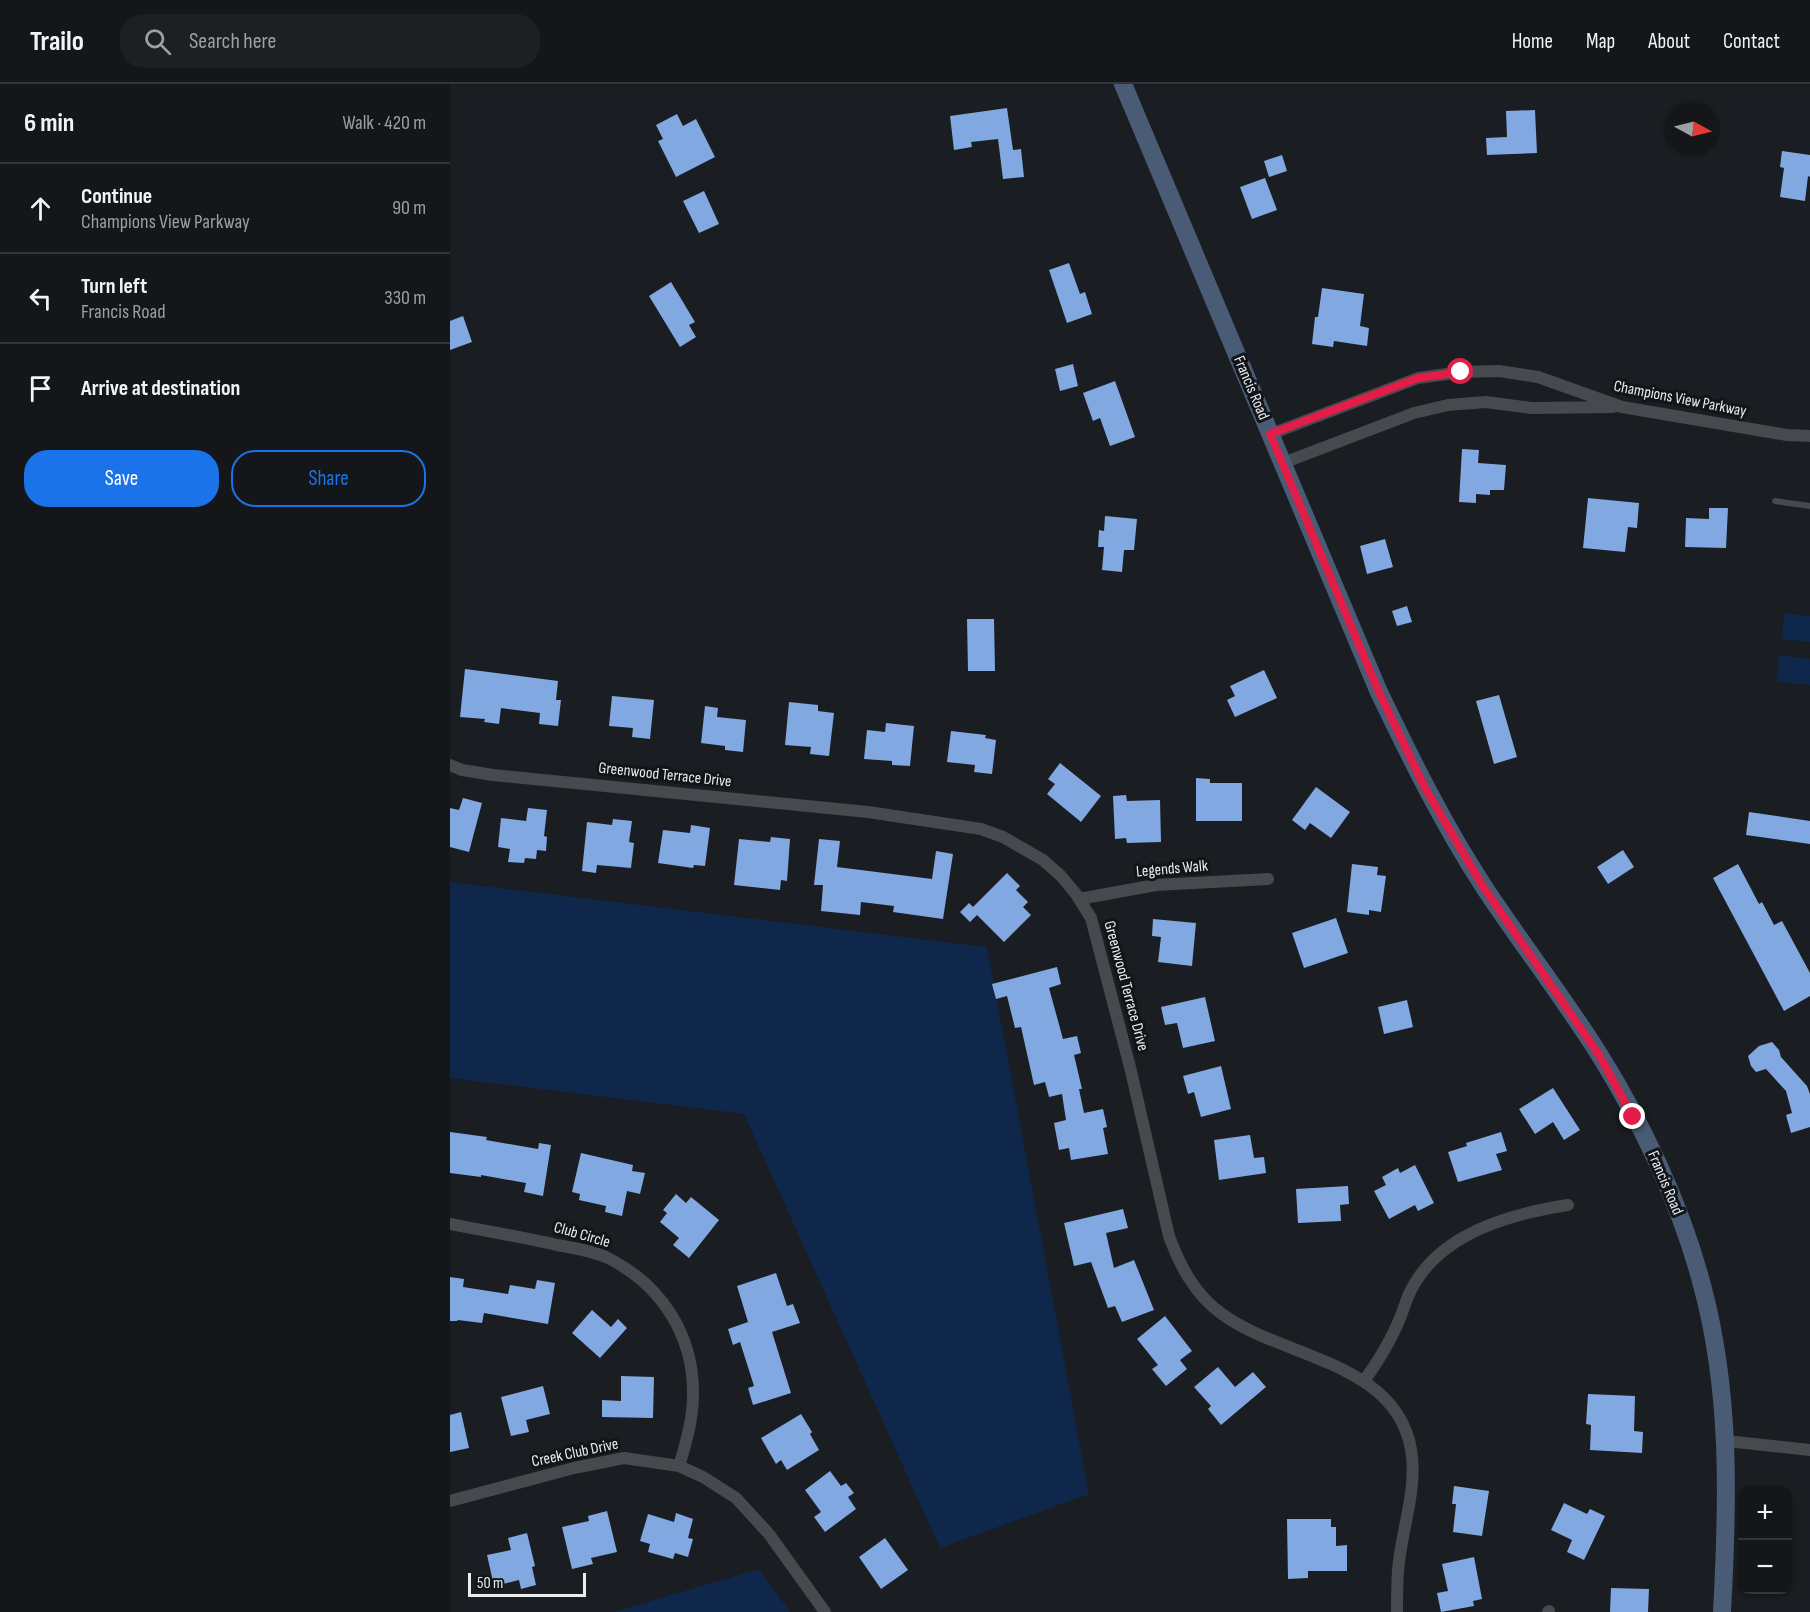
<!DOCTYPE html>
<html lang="en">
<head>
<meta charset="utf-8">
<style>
	:root { --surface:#141619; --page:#1d1f22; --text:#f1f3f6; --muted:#9d9fa2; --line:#333538; --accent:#1a73e8 }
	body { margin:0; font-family:"Sofia Sans Condensed",sans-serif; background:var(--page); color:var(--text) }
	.controls { position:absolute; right:18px; bottom:18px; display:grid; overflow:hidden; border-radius:12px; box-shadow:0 2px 4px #0004 }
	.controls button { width:54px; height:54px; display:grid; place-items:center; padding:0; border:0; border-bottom:2px solid var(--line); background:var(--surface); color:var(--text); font:30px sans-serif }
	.compass { position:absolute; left:1216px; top:18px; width:54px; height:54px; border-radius:50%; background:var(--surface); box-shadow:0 2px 4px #0004; rotate:97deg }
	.scale { position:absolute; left:18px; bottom:15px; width:118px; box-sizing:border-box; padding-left:6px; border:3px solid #eaedf0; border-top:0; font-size:16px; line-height:21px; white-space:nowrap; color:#eaedf0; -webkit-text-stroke:4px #111418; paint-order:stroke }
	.stop { position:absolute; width:18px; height:18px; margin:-14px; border:4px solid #e11d48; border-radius:50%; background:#fff }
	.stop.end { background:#e11d48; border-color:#fff; box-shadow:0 2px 6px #0008 }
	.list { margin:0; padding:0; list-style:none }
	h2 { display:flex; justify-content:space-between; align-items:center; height:78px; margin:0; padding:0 24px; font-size:26px }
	h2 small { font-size:20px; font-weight:400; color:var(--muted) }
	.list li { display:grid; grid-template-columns:39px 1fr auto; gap:18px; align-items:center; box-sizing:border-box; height:90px; padding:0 24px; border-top:2px solid var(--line) }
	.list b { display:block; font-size:22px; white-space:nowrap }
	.list p { margin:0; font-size:20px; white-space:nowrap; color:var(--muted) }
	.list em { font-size:20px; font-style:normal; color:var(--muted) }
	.actions { display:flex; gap:12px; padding:18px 24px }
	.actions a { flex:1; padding:14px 0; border:2px solid var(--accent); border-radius:24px; text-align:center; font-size:21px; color:var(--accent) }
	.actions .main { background:var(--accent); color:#fff }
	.icon { flex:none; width:33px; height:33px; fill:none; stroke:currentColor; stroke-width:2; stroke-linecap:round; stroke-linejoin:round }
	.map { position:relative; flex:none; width:1360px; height:1528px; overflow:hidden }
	header { display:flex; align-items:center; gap:36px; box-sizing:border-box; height:84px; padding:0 30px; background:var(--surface); border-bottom:2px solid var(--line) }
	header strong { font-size:28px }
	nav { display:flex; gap:33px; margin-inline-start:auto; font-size:21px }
	.search { width:420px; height:54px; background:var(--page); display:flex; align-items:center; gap:15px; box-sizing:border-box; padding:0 21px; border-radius:24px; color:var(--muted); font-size:22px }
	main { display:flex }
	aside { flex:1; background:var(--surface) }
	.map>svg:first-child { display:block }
	.green { fill:#0e274b }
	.building { fill:#81a8e1 }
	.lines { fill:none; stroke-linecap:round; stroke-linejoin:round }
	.lane { stroke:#464a4f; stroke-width:6 }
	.street { stroke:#464a4f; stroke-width:12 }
	.secondary { stroke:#4a5c75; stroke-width:18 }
	.route { stroke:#e11d48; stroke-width:8 }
	.labels { text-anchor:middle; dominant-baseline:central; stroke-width:6; stroke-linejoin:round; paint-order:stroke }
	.street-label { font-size:16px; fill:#eaedf0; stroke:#111418 }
</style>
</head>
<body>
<header>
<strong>Trailo</strong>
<div class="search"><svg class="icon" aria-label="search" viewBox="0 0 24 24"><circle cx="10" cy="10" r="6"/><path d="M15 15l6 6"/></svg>Search here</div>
<nav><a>Home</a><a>Map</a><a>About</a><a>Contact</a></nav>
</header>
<main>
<aside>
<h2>6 min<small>Walk · 420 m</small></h2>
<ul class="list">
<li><svg class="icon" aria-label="ahead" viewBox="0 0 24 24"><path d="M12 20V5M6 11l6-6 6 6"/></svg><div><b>Continue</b><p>Champions View Parkway</p></div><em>90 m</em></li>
<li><svg class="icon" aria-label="left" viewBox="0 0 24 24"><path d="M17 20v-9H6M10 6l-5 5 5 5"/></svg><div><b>Turn left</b><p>Francis Road</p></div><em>330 m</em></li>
<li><svg class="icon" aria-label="arrive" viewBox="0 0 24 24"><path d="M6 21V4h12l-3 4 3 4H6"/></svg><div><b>Arrive at destination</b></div></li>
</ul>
<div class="actions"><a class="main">Save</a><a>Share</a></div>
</aside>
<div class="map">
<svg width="1360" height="1528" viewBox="0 0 1360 1528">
	<rect width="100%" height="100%" fill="#1a1d21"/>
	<path class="green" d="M 1334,529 L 1360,532 L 1360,558 L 1332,555 Z
		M 1329,571 L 1360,575 L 1360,601 L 1327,598 Z
		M 0,798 L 537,863 L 639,1410 L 490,1464 L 294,1030 L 0,994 Z
		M 309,1485 L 340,1528 L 164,1528 Z"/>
	<path class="building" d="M 557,24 L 563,66 L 571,65 L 574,93 L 553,95 L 548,55 L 521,58 L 522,63 L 504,66 L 500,32 Z
		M 1085,26 L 1087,69 L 1037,71 L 1036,54 L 1057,53 L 1056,27 Z
		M 227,30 L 233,42 L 246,35 L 265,73 L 226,93 L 208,57 L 213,55 L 206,41 Z
		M 1332,67 L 1360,71 L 1360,93 L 1358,92 L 1355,117 L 1330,113 L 1334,84 L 1330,83 Z
		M 832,71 L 837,87 L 819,93 L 814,77 Z
		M 815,94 L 827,126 L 802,135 L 790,103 Z
		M 254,107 L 269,140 L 249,149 L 233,117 Z
		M 619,179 L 630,210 L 635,208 L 642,230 L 617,239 L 599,186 Z
		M 221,198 L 245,238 L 239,241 L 246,253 L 230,263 L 199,212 Z
		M 872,204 L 914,210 L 910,242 L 919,244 L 917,262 L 884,257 L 883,263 L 862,260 L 865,233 L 868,233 Z
		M 13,232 L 22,258 L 0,266 L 0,237 Z
		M 623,280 L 628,302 L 610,307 L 605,285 Z
		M 665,297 L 685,353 L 660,362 L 650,334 L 643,337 L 633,309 Z
		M 1012,365 L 1029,366 L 1028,379 L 1056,381 L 1054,406 L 1040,406 L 1040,411 L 1026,410 L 1026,419 L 1009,418 Z
		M 1138,414 L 1189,419 L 1187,444 L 1178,443 L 1175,468 L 1133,464 Z
		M 1259,424 L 1278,424 L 1276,464 L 1235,463 L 1236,434 L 1259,435 Z
		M 655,432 L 687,435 L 684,466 L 674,466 L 672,488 L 652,486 L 654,463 L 648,463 L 649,446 L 654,447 Z
		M 935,455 L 943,483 L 917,490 L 910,462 Z
		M 957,522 L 962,538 L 947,542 L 942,527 Z
		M 517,535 L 544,535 L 545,587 L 518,587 Z
		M 15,585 L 108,597 L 106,616 L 111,616 L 108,642 L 89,640 L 90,629 L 51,624 L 49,640 L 34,638 L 35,635 L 10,633 Z
		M 814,586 L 827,614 L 785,633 L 777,616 L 785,612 L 780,602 Z
		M 1049,611 L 1067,673 L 1044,680 L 1026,617 Z
		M 162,612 L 204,616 L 200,655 L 182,653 L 183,644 L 159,642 Z
		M 339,618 L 368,621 L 368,627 L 384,629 L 379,672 L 360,670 L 361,663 L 335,661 Z
		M 255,622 L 268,624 L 267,633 L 296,636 L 293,668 L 275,666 L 275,662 L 251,659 Z
		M 436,639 L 464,642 L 460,682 L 442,681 L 442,677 L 414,675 L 417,646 L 435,648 Z
		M 501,647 L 536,651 L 535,654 L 546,656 L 542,690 L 524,688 L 525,681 L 497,678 Z
		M 610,679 L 651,712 L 631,738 L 597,710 L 605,700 L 598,695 Z
		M 746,694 L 760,695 L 760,699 L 792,699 L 792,737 L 746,737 Z
		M 866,703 L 900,728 L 881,754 L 860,739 L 855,746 L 842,736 Z
		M 676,711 L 677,717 L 710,716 L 711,758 L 677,759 L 676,754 L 665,755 L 663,712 Z
		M 13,714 L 32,719 L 19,768 L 0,763 L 0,724 L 9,726 Z
		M 78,724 L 97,726 L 94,752 L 97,753 L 96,767 L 87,766 L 86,775 L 75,774 L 74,779 L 58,778 L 60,765 L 48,763 L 51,734 L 76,737 Z
		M 1299,728 L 1360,737 L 1360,760 L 1296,751 Z
		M 163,735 L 182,737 L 179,758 L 184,759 L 181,784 L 147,781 L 146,789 L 132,787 L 137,738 L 162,741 Z
		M 241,741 L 260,744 L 255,782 L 244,781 L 243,784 L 208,779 L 213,746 L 240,749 Z
		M 321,753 L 340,755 L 337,797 L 331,796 L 330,806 L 284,801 L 289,755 L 320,758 Z
		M 369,755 L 390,757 L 387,783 L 482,795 L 486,767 L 503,770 L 493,835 L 443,828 L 444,822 L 411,818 L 410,831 L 371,827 L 373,801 L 364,801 Z
		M 1173,766 L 1184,783 L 1158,800 L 1147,783 Z
		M 902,780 L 928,783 L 927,791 L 936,792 L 931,828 L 919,826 L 919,831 L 897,828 Z
		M 1288,780 L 1309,820 L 1312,818 L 1324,841 L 1332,837 L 1360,889 L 1360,912 L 1334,927 L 1263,794 Z
		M 557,789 L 570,802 L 566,806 L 578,818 L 573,823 L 581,831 L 554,858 L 527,831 L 520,838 L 510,828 L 519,819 L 523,823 Z
		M 886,834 L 898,869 L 854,884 L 842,849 Z
		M 703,835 L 746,839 L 742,882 L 708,878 L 711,853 L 702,852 Z
		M 607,883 L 611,900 L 599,904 L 613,955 L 627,952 L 631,969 L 624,971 L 632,1005 L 629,1005 L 634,1029 L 653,1025 L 657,1043 L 653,1044 L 658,1070 L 621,1076 L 619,1064 L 609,1066 L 604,1039 L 616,1036 L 612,1010 L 599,1013 L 595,998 L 584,1001 L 571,943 L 565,944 L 557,912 L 546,915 L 542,900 Z
		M 755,913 L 765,957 L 733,964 L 727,939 L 715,941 L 711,923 Z
		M 957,916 L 963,943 L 934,950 L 928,923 Z
		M 1322,958 L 1329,966 L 1331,973 L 1357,1002 L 1360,1010 L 1360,1043 L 1341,1049 L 1336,1031 L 1342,1029 L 1336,1007 L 1316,985 L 1306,988 L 1301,982 L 1298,972 L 1309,962 Z
		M 771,982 L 781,1025 L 751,1033 L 744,1008 L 738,1010 L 733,992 Z
		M 1103,1004 L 1130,1046 L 1114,1056 L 1103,1038 L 1085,1050 L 1069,1025 Z
		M 0,1048 L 37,1053 L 36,1056 L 88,1065 L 89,1059 L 101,1061 L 93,1112 L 74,1108 L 76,1099 L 31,1091 L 31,1093 L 0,1089 Z
		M 1051,1048 L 1057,1067 L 1046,1070 L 1052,1086 L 1008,1098 L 998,1068 L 1017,1062 L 1016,1059 Z
		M 800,1051 L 804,1074 L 814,1073 L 816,1089 L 769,1096 L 764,1056 Z
		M 131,1069 L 183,1081 L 182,1087 L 195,1089 L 190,1110 L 177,1107 L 172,1132 L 155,1128 L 156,1122 L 129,1116 L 130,1110 L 122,1108 Z
		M 965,1081 L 984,1119 L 968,1127 L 965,1121 L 939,1135 L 924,1107 L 936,1101 L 932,1093 L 948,1084 L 950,1089 Z
		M 898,1102 L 899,1120 L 890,1121 L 891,1137 L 848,1139 L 846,1105 Z
		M 226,1110 L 236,1119 L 241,1113 L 269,1136 L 239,1174 L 223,1161 L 229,1154 L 210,1138 L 217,1129 L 213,1126 Z
		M 673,1125 L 678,1144 L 656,1149 L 664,1184 L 684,1176 L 704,1226 L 672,1238 L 665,1222 L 658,1224 L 641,1178 L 624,1182 L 614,1139 Z
		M 326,1189 L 337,1222 L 343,1220 L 350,1239 L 322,1248 L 341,1309 L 303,1321 L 298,1304 L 304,1302 L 290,1258 L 283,1261 L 278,1245 L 298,1238 L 287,1202 Z
		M 0,1193 L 14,1195 L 13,1203 L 58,1210 L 60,1201 L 85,1205 L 87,1196 L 105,1199 L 98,1240 L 34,1229 L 32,1239 L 8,1236 L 7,1237 L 0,1237 Z
		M 142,1226 L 161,1243 L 168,1235 L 177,1244 L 150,1274 L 122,1249 Z
		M 715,1232 L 742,1267 L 730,1276 L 737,1285 L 716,1302 L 702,1285 L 708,1281 L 687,1255 Z
		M 768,1283 L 785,1303 L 803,1288 L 816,1303 L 771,1341 L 758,1325 L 761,1322 L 744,1303 Z
		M 171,1292 L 204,1293 L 203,1334 L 152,1333 L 152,1316 L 171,1317 Z
		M 93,1302 L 100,1330 L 76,1336 L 79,1348 L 61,1352 L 51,1313 Z
		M 1138,1310 L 1185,1312 L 1184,1347 L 1193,1348 L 1192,1369 L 1140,1366 L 1141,1341 L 1136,1340 Z
		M 11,1328 L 19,1364 L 0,1368 L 0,1331 Z
		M 351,1330 L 362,1348 L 360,1350 L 369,1366 L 337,1386 L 331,1376 L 326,1380 L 311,1354 Z
		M 380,1387 L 391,1402 L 396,1399 L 404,1409 L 398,1413 L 406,1425 L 375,1448 L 364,1433 L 371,1428 L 355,1406 Z
		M 1004,1402 L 1039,1407 L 1032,1452 L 1003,1448 L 1006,1420 L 1002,1420 Z
		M 1114,1419 L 1137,1430 L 1140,1425 L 1155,1432 L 1134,1476 L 1117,1468 L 1122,1456 L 1101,1446 Z
		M 157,1427 L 167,1468 L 141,1474 L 143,1480 L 122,1485 L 112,1443 L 139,1437 L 138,1432 Z
		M 226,1429 L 243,1435 L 238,1454 L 243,1455 L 238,1473 L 225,1469 L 223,1475 L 198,1468 L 200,1460 L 190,1457 L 198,1430 L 224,1438 Z
		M 837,1435 L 881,1435 L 881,1443 L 886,1443 L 886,1462 L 897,1461 L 897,1487 L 858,1487 L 858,1494 L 838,1495 Z
		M 77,1449 L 85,1482 L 82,1483 L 86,1501 L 71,1505 L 69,1496 L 44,1502 L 37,1471 L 61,1466 L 58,1454 Z
		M 435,1454 L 458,1486 L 431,1505 L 409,1473 Z
		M 1024,1473 L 1032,1515 L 1023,1517 L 1024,1522 L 991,1528 L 987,1509 L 998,1507 L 992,1480 Z
		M 1161,1504 L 1199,1505 L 1198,1528 L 1160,1528 Z"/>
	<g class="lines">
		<path class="lane" d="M 1325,417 L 1360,422"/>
		<path class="street" d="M 821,350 L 968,294 L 1011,288 L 1049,287 L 1088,293 L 1172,323 L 1337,351 L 1360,352
			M 833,379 L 964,329 L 998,321 L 1036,318 L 1082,324 L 1163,323
			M 0,681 L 12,686 L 43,691 L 418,728 L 531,745 L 553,753 L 593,776 L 611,792 L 626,810 L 641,834 L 680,983 L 719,1152 C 730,1182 745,1211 772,1230 C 832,1274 945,1277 961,1365 C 968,1405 951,1447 948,1487 C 947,1500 947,1514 947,1528
			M 629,815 L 706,801 L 818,795
			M 0,1140 C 36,1147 72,1153 107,1161 C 124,1164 144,1167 160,1175 C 212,1202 244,1252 243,1311 C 243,1335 236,1359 229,1382
			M 914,1297 C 929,1276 941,1257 950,1234 C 954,1225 956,1216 960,1208 C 988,1150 1059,1130 1118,1121
			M 1276,1357 L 1360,1366
			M 0,1417 L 124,1384 L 174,1374 L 229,1382 L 253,1393 L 286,1414 L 319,1450 L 375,1528
			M 1098,1528 L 1099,1527"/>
		<path class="secondary" d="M 673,0 L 928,606 C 960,673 993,740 1034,803 C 1071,859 1113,913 1149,970 C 1192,1039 1231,1121 1252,1201 C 1281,1308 1278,1418 1272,1528"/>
	</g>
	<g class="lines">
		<path class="route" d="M 1011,288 L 968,294 L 820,350 L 928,606 L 975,704 L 1032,801 L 1149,971 L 1183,1033"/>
	</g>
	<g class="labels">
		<g class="street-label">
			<text transform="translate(801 304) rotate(67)">Francis Road</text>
			<text transform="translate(1230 315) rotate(11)">Champions View Parkway</text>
			<text transform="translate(215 691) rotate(6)">Greenwood Terrace Drive</text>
			<text transform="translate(722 785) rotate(-5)">Legends Walk</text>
			<text transform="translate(676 902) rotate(75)">Greenwood Terrace Drive</text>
			<text transform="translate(1215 1099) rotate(67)">Francis Road</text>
			<text transform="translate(132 1151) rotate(16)">Club Circle</text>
			<text transform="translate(125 1369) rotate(-12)">Creek Club Drive</text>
		</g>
	</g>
</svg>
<div class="controls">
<button>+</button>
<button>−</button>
</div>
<svg class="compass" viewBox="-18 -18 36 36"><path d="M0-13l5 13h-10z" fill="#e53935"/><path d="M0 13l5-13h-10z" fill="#9d9fa2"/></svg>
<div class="scale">50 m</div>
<div class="stop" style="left:1011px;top:288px"></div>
<div class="stop end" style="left:1183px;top:1033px"></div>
</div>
</main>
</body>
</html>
